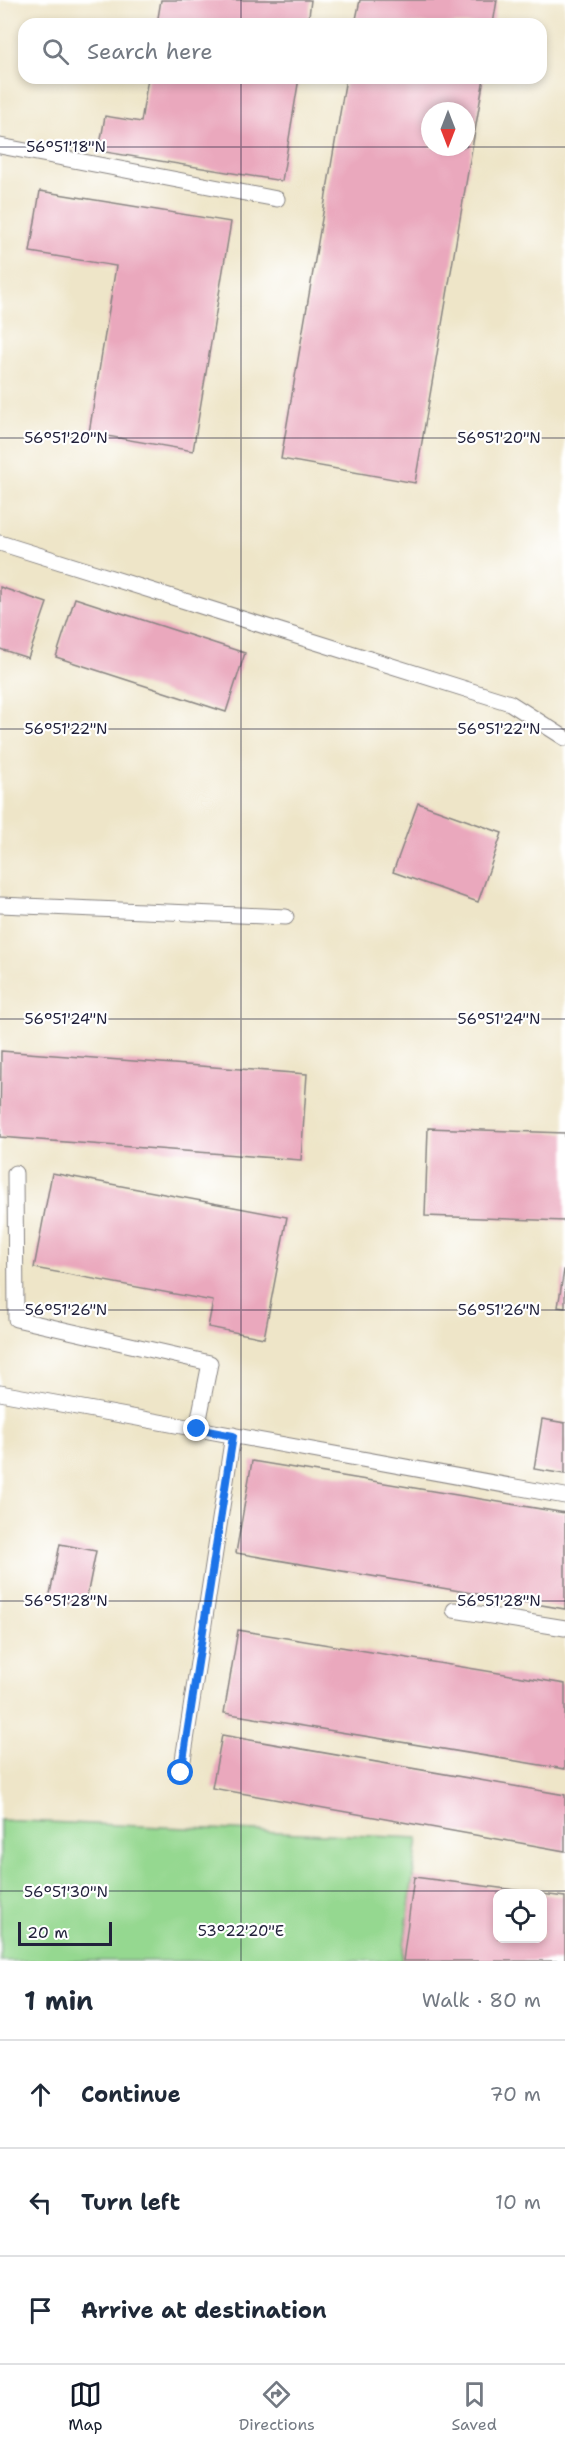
<!DOCTYPE html>
<html lang="en">
<head>
<meta charset="utf-8">
<style>
	:root { --surface:#fff; --page:#f6f6f7; --text:#1f2937; --muted:#747a83; --line:#e0e1e3; --accent:#111827 }
	body { margin:0; font-family:"Shantell Sans",sans-serif; background:var(--page); color:var(--text) }
	.controls { position:absolute; right:18px; bottom:18px; display:grid; overflow:hidden; border-radius:12px; box-shadow:0 3px 9px #0003 }
	.controls button { width:54px; height:54px; display:grid; place-items:center; padding:0; border:0; border-bottom:2px solid var(--line); background:var(--surface); color:var(--text); font:30px sans-serif }
	.compass { position:absolute; left:421px; top:102px; width:54px; height:54px; border-radius:50%; background:var(--surface); box-shadow:0 3px 9px #0003; rotate:180deg }
	.scale { position:absolute; left:18px; bottom:15px; width:94px; box-sizing:border-box; padding-left:6px; border:3px solid #22223b; border-top:0; font-size:16px; line-height:21px; white-space:nowrap; color:#22223b; -webkit-text-stroke:4px #fff; paint-order:stroke }
	.stop { position:absolute; width:18px; height:18px; margin:-14px; border:4px solid #1a73e8; border-radius:50%; background:#fff }
	.stop.end { background:#1a73e8; border-color:#fff; box-shadow:0 2px 6px #0008 }
	.list { margin:0; padding:0; list-style:none }
	h2 { display:flex; justify-content:space-between; align-items:center; height:78px; margin:0; padding:0 24px; font-size:26px }
	h2 small { font-size:20px; font-weight:400; color:var(--muted) }
	.list li { display:grid; grid-template-columns:39px 1fr auto; gap:18px; align-items:center; box-sizing:border-box; height:108px; padding:0 24px; border-top:2px solid var(--line) }
	.list b { display:block; font-size:22px; white-space:nowrap }
	.list em { font-size:20px; font-style:normal; color:var(--muted) }
	.icon { flex:none; width:33px; height:33px; fill:none; stroke:currentColor; stroke-width:2; stroke-linecap:round; stroke-linejoin:round }
	.map { position:relative; flex:none; width:565px; height:1961px; overflow:hidden }
	.search { position:absolute; background:var(--surface); box-shadow:0 3px 9px #0003; left:18px; right:18px; top:18px; height:66px; display:flex; align-items:center; gap:15px; box-sizing:border-box; padding:0 21px; border-radius:18px; color:var(--muted); font-size:22px }
	.sheet { height:402px; background:var(--surface) }
	nav { display:flex; justify-content:space-around; align-items:center; box-sizing:border-box; height:84px; border-top:2px solid var(--line); background:var(--surface); font-size:16px; color:var(--muted) }
	nav a { display:grid; justify-items:center; gap:3px }
	nav .on { color:var(--accent) }
	.map>svg:first-child { display:block }
	.green { fill:#95d890; stroke:#5c7d66; stroke-width:1.5 }
	.building { fill:#eaa8bd; fill-rule:evenodd }
	.lines { fill:none; stroke-linecap:round; stroke-linejoin:round }
	.lane-casing { stroke:#888482; stroke-width:17 }
	.lane { stroke:#fff; stroke-width:15 }
	.route { stroke:#1a73e8; stroke-width:8 }
	.ticks { fill:none; stroke:#22223b; stroke-width:1.5; stroke-opacity:0.45 }
	.ticks-label { font-size:15px; text-anchor:middle; fill:#22223b; stroke:#fff; stroke-width:4.5; stroke-linejoin:round; paint-order:stroke }
</style>
</head>
<body>
<div class="map">
<svg width="565" height="1961" viewBox="0 0 565 1961">
	<rect width="100%" height="100%" fill="#fff"/>
	<filter id="ink" filterUnits="userSpaceOnUse"><feTurbulence type="fractalNoise" baseFrequency=".0167" numOctaves="2"/><feDisplacementMap in="SourceGraphic" scale="12" xChannelSelector="R" yChannelSelector="G"/><feConvolveMatrix kernelMatrix="1 2 1 2 8 2 1 2 1" color-interpolation-filters="sRGB"/></filter>
	<filter id="wash" filterUnits="userSpaceOnUse"><feTurbulence type="fractalNoise" baseFrequency=".008" numOctaves="4" result="noise"/><feDisplacementMap in="SourceGraphic" scale="24" xChannelSelector="R" yChannelSelector="G"/><feGaussianBlur stdDeviation="1.35" result="paint"/><feColorMatrix in="noise" values="0 0 0 0 0 0 0 0 0 0 0 0 0 0 0 0 0 1.4 0 .05"/><feComposite in="paint" operator="in"/></filter>
	<g filter="url(#wash)">
		<rect width="100%" height="100%" fill="#eee5c8"/>
		<path class="green" d="M 0,1820 L 418,1838 L 402,1961 L 0,1961 Z"/>
		<g id="blocks">
			<path class="building" d="M 161,0 L 311,0 L 308,24 L 157,24 Z
				M 360,0 L 497,0 L 493,24 L 355,24 Z
				M 148,78 L 299,78 L 282,181 L 99,151 L 105,116 L 141,122 Z
				M 346,78 L 484,78 L 415,483 L 281,459 ZM 430,111 L 466,111 L 466,147 L 430,147 Z
				M 40,191 L 231,222 L 193,451 L 89,433 L 116,266 L 30,252 Z
				M 0,587 L 47,603 L 28,658 L 0,649 Z
				M 75,598 L 245,653 L 226,712 L 56,657 Z
				M 418,803 L 502,833 L 478,902 L 393,872 Z
				M 1,1051 L 307,1074 L 301,1160 L 0,1137 Z
				M 428,1128 L 565,1133 L 565,1221 L 425,1216 Z
				M 52,1173 L 287,1217 L 264,1338 L 208,1327 L 213,1301 L 34,1268 Z
				M 564,1270 L 565,1270 L 565,1308 L 558,1307 Z
				M 542,1419 L 565,1423 L 565,1474 L 534,1469 Z
				M 252,1461 L 565,1513 L 565,1609 L 236,1553 Z
				M 60,1544 L 96,1551 L 85,1606 L 49,1599 Z
				M 238,1630 L 565,1684 L 565,1769 L 224,1713 Z
				M 222,1735 L 565,1795 L 565,1851 L 212,1788 Z
				M 414,1877 L 531,1892 L 498,1894 L 498,1938 L 542,1938 L 542,1894 L 565,1897 L 565,1961 L 403,1961 Z"/>
		</g>
	</g>
	<g filter="url(#ink)">
		<use href="#blocks" fill-opacity="0" stroke="#888482" stroke-width="1.5"/>
		<g class="lines">
			<defs>
				<path id="lane" d="M 0,146 L 277,199
					M 0,543 L 510,703 L 565,738
					M 0,905 L 286,917
					M 15,1173 L 16,1319 L 210,1363 L 197,1429
					M 0,1393 L 565,1496
					M 454,1610 L 565,1628
					M 181,1773 L 233,1435"/>
			</defs>
			<use href="#lane" class="lane-casing"/>
			<use href="#lane" class="lane"/>
		</g>
	</g>
	<g class="lines" filter="url(#ink)">
		<path class="route" d="M 181,1773 L 233,1436 L 197,1429"/>
	</g>
	<path class="ticks" d="M 241,0 L 241,24M 241,78 L 241,1961M 0,147 L 565,147M 0,438 L 565,438M 0,729 L 565,729M 0,1019 L 565,1019M 0,1310 L 565,1310M 0,1601 L 565,1601M 0,1891 L 565,1891"/>
	<g class="ticks-label">
		<text x="66" y="152">56°51'18"N</text>
		<text x="499" y="443">56°51'20"N</text>
		<text x="66" y="443">56°51'20"N</text>
		<text x="499" y="734">56°51'22"N</text>
		<text x="66" y="734">56°51'22"N</text>
		<text x="66" y="1024">56°51'24"N</text>
		<text x="499" y="1024">56°51'24"N</text>
		<text x="499" y="1315">56°51'26"N</text>
		<text x="66" y="1315">56°51'26"N</text>
		<text x="499" y="1606">56°51'28"N</text>
		<text x="66" y="1606">56°51'28"N</text>
		<text x="66" y="1897">56°51'30"N</text>
		<text x="241" y="1936">53°22'20"E</text>
	</g>
</svg>
<div class="controls">
<button><svg class="icon" aria-label="locate" viewBox="0 0 24 24"><circle cx="12" cy="12" r="6"/><path d="M12 2v4M12 18v4M2 12h4M18 12h4"/></svg></button>
</div>
<svg class="compass" viewBox="-18 -18 36 36"><path d="M0-13l5 13h-10z" fill="#e53935"/><path d="M0 13l5-13h-10z" fill="#747a83"/></svg>
<div class="scale">20 m</div>
<div class="stop" style="left:181px;top:1773px"></div>
<div class="stop end" style="left:197px;top:1429px"></div>
<div class="search"><svg class="icon" aria-label="search" viewBox="0 0 24 24"><circle cx="10" cy="10" r="6"/><path d="M15 15l6 6"/></svg>Search here</div>
</div>
<section class="sheet">
<h2>1 min<small>Walk · 80 m</small></h2>
<ul class="list">
<li><svg class="icon" aria-label="ahead" viewBox="0 0 24 24"><path d="M12 20V5M6 11l6-6 6 6"/></svg><div><b>Continue</b></div><em>70 m</em></li>
<li><svg class="icon" aria-label="left" viewBox="0 0 24 24"><path d="M17 20v-9H6M10 6l-5 5 5 5"/></svg><div><b>Turn left</b></div><em>10 m</em></li>
<li><svg class="icon" aria-label="arrive" viewBox="0 0 24 24"><path d="M6 21V4h12l-3 4 3 4H6"/></svg><div><b>Arrive at destination</b></div></li>
</ul>
</section>
<nav>
<a class="on"><svg class="icon" aria-label="map" viewBox="0 0 24 24"><path d="M3 6l6-2 6 2 6-2v14l-6 2-6-2-6 2zM9 4v14M15 6v14"/></svg>Map</a>
<a><svg class="icon" aria-label="directions" viewBox="0 0 24 24"><path d="M12 3l9 9-9 9-9-9zM9 14v-3h6M13 9l2 2-2 2"/></svg>Directions</a>
<a><svg class="icon" aria-label="saved" viewBox="0 0 24 24"><path d="M7 4h10v16l-5-4-5 4z"/></svg>Saved</a>
</nav>
</body>
</html>
